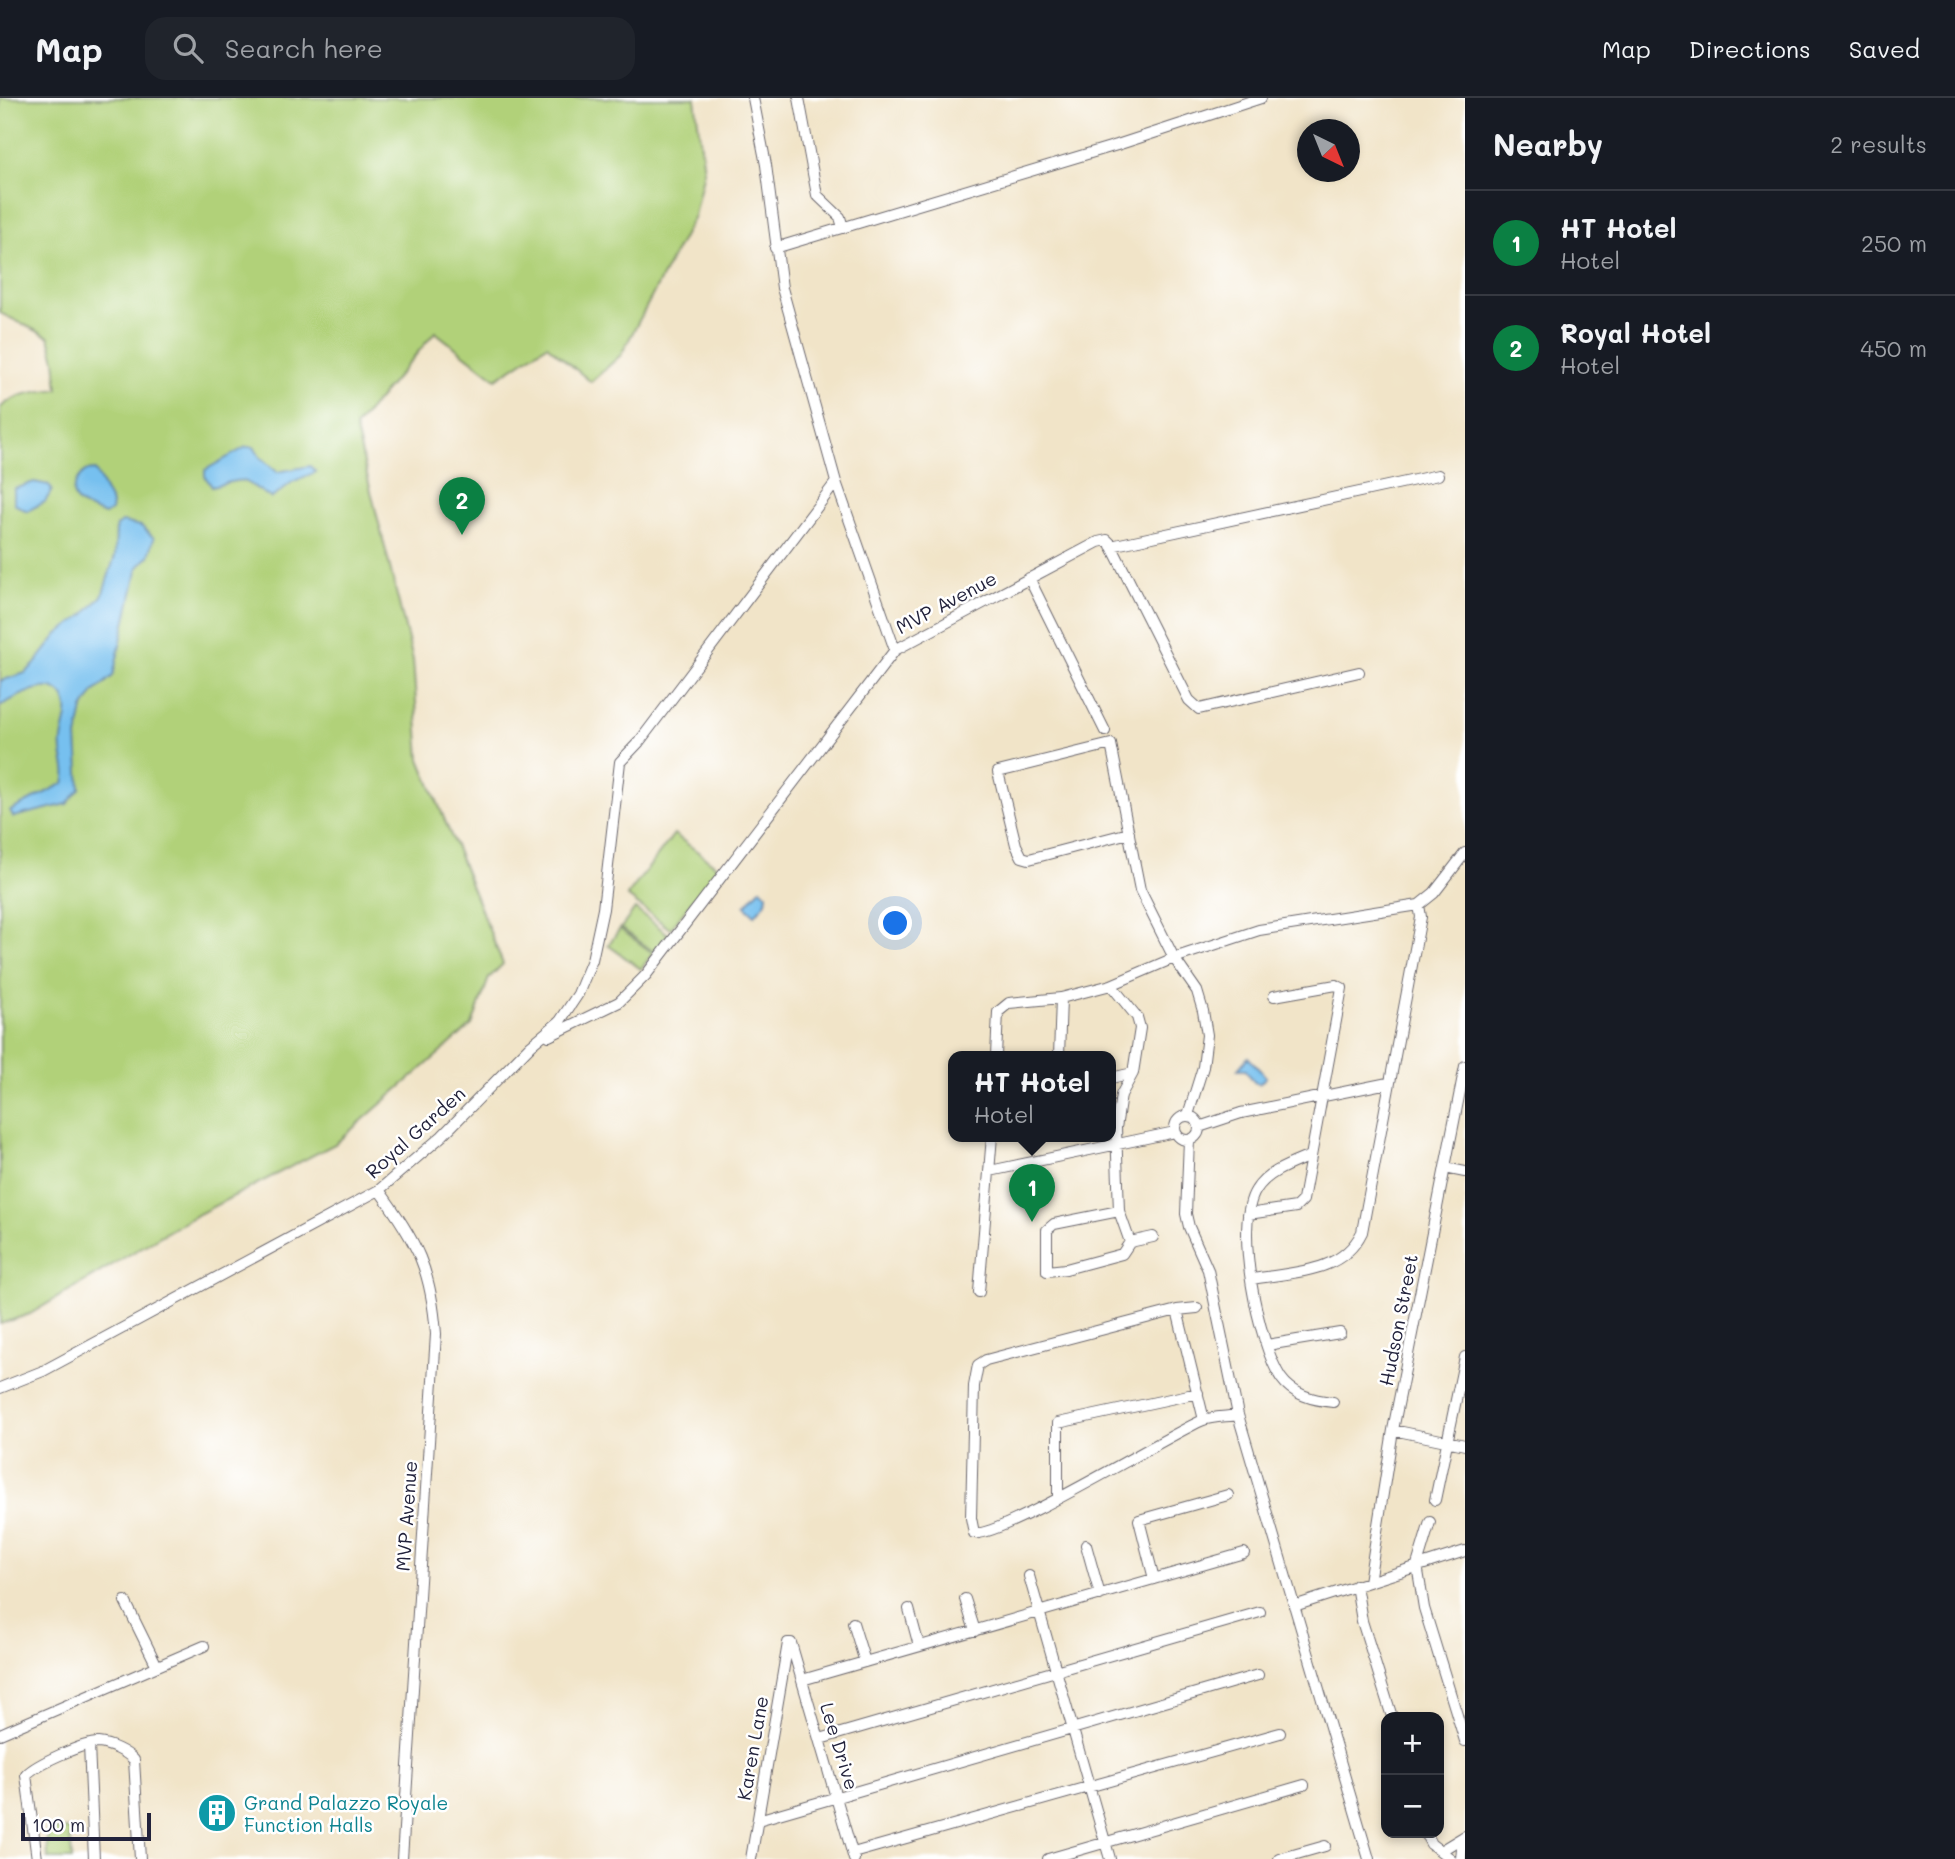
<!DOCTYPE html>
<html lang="en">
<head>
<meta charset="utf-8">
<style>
	:root { --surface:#171b24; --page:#20242c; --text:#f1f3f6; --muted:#9ea1a6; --line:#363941; --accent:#0b8043 }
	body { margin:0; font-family:Mali,sans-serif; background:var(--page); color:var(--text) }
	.controls { position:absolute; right:21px; bottom:21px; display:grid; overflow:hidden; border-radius:14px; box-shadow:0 4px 10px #0003 }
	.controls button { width:63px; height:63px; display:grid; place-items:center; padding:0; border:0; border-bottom:2px solid var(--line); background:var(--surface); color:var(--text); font:35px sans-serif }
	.compass { position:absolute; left:1297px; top:21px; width:63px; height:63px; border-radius:50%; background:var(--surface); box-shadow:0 4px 10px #0003; rotate:137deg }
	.scale { position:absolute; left:21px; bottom:18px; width:130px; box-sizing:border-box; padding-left:7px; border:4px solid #22223b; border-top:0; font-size:19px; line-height:24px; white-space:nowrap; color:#22223b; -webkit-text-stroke:5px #fff; paint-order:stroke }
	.you { position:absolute; left:896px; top:826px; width:24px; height:24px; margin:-18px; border:5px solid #fff; border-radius:50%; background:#1a73e8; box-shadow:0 0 0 10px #1a73e833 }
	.badge { display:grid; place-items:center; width:46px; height:46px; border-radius:50%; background:var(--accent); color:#fff; font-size:23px; font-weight:700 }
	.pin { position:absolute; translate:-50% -58px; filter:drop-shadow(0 2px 4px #0008) }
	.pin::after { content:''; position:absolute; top:37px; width:24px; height:21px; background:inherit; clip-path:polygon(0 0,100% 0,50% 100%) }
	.popup { position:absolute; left:948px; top:953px; width:168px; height:91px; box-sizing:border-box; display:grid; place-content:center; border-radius:14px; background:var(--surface); filter:drop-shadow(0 2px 5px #0005); font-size:23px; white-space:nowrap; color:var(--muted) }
	.popup b { font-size:26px; color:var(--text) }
	.popup::after { content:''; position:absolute; left:50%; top:100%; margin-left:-14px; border:14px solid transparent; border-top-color:var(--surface) }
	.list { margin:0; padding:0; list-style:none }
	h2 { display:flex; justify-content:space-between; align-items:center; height:91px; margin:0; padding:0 28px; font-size:30px }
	h2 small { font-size:23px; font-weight:400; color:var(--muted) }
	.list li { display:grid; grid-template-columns:46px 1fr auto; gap:21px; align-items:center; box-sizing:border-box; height:105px; padding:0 28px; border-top:2px solid var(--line) }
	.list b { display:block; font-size:26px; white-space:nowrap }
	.list p { margin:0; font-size:23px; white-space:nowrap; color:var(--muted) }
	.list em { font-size:23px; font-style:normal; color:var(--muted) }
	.icon { flex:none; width:38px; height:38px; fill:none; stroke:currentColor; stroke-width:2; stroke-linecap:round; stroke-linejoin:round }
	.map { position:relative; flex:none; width:1465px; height:1761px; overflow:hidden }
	header { display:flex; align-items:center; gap:42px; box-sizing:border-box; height:98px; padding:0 35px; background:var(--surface); border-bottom:2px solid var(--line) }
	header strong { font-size:33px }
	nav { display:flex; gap:38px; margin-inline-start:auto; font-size:24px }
	.search { width:490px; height:63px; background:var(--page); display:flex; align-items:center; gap:18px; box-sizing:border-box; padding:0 24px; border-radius:21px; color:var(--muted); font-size:26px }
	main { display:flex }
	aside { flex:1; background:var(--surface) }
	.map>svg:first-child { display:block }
	.green { fill:#b1d179; stroke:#6a7a5a; stroke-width:2 }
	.water { fill:#76c0ef; stroke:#4c7195; stroke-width:2 }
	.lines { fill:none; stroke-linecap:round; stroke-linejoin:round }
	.minor-casing { stroke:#6a666c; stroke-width:12 }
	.minor { stroke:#fff; stroke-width:10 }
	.labels { text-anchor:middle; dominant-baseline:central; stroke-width:5; stroke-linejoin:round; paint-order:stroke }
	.street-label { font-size:19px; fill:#22223b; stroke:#fff }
	.culture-label { font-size:19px; fill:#0d838f; stroke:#fff; text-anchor:start }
</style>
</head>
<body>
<header>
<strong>Map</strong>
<div class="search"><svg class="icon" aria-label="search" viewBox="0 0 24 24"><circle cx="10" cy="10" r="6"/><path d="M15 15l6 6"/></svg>Search here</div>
<nav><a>Map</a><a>Directions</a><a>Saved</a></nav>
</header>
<main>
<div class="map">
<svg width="1465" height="1761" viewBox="0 0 1465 1761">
	<rect width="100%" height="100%" fill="#fff"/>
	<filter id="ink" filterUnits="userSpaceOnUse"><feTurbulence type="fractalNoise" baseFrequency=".0143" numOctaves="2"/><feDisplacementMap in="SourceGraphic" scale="14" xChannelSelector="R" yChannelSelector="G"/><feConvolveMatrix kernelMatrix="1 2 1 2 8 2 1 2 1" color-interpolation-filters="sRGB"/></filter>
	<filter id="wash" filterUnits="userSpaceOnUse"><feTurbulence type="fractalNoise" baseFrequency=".00686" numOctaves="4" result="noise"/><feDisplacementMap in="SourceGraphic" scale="28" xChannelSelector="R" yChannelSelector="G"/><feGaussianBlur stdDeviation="1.57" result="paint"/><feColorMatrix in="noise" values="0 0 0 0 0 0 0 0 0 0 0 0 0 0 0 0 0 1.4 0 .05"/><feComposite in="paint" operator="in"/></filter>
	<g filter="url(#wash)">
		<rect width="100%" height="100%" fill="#f1e4c8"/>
		<path class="green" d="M 0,0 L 695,0 L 704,73 L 694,118 L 621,257 L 591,284 L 547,247 L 496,281 L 435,234 L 355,329 L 413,562 L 420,661 L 503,866 L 489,880 L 472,927 L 335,1046 L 187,1122 L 30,1216 L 0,1226 L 0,310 C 17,294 36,294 58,291 L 55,262 L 49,239 L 0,215 Z
			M 674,736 L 718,769 L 670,831 L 627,798 Z
			M 635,811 L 668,836 L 654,854 L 621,830 Z
			M 620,831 L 653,855 L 641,871 L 608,847 Z
			M 70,1731 L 72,1761 L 48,1761 L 47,1732 Z"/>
		<path class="water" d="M 246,349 L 254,349 L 260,359 L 277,374 L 310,368 L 316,374 L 292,384 L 272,400 C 239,382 252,377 212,389 L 205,378 L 205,372 Z
			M 95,372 L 112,406 L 111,413 L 105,417 C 78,407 60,400 85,373 Z
			M 34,384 L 49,387 L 52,392 L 45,404 L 27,413 L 14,406 L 14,391 Z
			M 122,424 L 141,428 L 154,440 L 149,458 L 138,469 L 113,578 L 94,594 L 83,611 L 77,639 L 80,691 L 67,706 L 13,719 L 10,713 L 64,685 C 69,670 59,657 62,642 C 63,630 70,616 66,604 C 55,574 17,599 0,608 L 0,583 L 25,575 L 34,567 L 58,536 L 85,516 L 102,498 L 115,458 L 116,428 Z
			M 761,790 L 767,796 L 766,804 L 755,817 L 745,808 Z
			M 1248,959 L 1266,979 L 1259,986 L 1254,984 L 1245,971 L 1238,971 Z"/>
	</g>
	<g filter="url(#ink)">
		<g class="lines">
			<defs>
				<path id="minor" d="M 753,0 L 766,67 L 782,190 L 836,384 L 895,552
					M 799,0 L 817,97 L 840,119 L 843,130
					M 775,150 L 1117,47 L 1261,0
					M 1111,448 L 1438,377
					M 1029,480 L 1105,633
					M 1129,735 L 1029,761 L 1022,759 L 1016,747 L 998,674 L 1111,646 L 1140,792 L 1174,860 L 1197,893 L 1203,913 L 1207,937 L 1203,969 L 1188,1017
					M 1419,807 L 1434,795 L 1465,755
					M 1111,887 L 1137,919 L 1140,930 L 1133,975 L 1121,997 L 1116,1030 L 1119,1113 L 1130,1144 L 1122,1156 L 1066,1171 L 1047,1173 L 1047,1132 L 1054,1126 L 1119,1113
					M 549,938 L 619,904 L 646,877 L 895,552 L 1098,444 L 1107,442 L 1110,445 L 1189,602 L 1199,611 L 1359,574
					M 996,958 L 998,914 L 1009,905 L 1061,900 L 1111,887 L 1174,860 L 1259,832 L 1419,807 L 1421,819 L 1362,1134 C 1342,1176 1292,1174 1252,1181
					M 1059,958 L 1061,900
					M 1111,980 L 1133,975
					M1175 1030a12 12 0 1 1 24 0a12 12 0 1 1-24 0Z
					M 1199,1029 L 1241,1015 L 1388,985
					M 1189,1042 L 1186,1116 L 1189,1129 L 1208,1172 L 1238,1317 L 1369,1761
					M 1310,1058 C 1291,1066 1267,1074 1256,1092 C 1233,1127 1259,1247 1281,1280 C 1293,1297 1313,1302 1333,1304
					M 1445,1070 L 1465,1074
					M 990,1073 L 1175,1034
					M 379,1092 C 417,1145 431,1170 436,1236 L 402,1761
					M 1248,1116 L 1296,1109 L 1303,1102 L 1342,890 L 1336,887 L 1274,898
					M 1130,1144 L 1153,1139
					M 979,1194 L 992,1038
					M 1197,1210 L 1177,1212 L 986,1262 L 978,1267 L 974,1288 L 971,1420 L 974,1435 C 998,1441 1165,1339 1201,1323 C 1212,1318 1227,1319 1238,1317
					M 1177,1212 L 1204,1322
					M 1267,1247 L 1340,1235
					M 0,1290 L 43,1273 L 379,1092 L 442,1038 L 531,947 L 560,923 L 578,896 L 592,862 L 603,811 L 620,664 L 639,644 L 836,384
					M 1393,1332 L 1465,1347
					M 1058,1400 L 1058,1325 L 1198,1295
					M 1435,1402 L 1465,1259
					M 1430,1424 L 1417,1467 L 1424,1510 L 1465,1643
					M 1086,1447 L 1100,1497
					M 1029,1478 L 1110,1761
					M 1154,1481 L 1139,1422 L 1228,1397
					M 1369,1484 L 1393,1332 L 1465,968
					M 1356,1487 L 1362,1523 L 1392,1619
					M 965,1501 L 975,1533
					M 125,1503 L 157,1568
					M 1294,1508 L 1465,1453
					M 909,1511 L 919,1548
					M 853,1525 L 865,1564
					M 802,1582 L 1244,1455
					M 0,1636 L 204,1548
					M 820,1641 L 1260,1514
					M 89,1647 L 94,1761
					M 758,1722 L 1258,1577
					M 1425,1735 L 1431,1746 L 1451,1761
					M 1442,1752 L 1465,1738
					M 853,1755 L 1280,1635
					M 37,1761 L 26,1677 C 36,1666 83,1645 98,1645 C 110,1646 127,1654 134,1662 L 140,1761
					M 751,1761 L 788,1545 L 791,1545 L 854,1761
					M 1048,1761 L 1304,1687
					M 1279,1761 L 1325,1748
					M 1461,1761 L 1463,1739"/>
			</defs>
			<use href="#minor" class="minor-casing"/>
			<use href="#minor" class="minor"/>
		</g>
	</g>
	<defs>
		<symbol id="building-disc" viewBox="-11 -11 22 22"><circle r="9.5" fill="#0f9aa8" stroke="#fff"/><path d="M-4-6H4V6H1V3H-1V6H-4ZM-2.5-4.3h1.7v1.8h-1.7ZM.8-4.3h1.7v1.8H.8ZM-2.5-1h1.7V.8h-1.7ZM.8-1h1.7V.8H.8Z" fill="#fff"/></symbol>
	</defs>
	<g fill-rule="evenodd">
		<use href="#building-disc" x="195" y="1693" width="44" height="44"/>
	</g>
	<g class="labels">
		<g class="street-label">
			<text transform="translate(946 504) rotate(-28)">MVP Avenue</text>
			<text transform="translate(415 1034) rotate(-42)">Royal Garden</text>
			<text transform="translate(1398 1222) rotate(-79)">Hudson Street</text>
			<text transform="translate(406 1418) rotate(-86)">MVP Avenue</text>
			<text transform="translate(840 1648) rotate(73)">Lee Drive</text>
			<text transform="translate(752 1650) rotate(-80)">Karen Lane</text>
		</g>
		<g class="culture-label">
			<text x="244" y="1704">Grand Palazzo Royale<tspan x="244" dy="22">Function Halls</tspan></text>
		</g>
	</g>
</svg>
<div class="controls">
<button>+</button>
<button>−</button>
</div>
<svg class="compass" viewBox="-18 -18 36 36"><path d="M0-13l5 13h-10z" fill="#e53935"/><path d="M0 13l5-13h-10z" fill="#9ea1a6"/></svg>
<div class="scale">100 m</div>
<div class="you"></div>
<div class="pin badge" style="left:1032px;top:1124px">1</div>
<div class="popup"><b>HT Hotel</b>Hotel</div>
<div class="pin badge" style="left:462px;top:437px">2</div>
</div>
<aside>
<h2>Nearby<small>2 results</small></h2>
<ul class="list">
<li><span class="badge">1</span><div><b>HT Hotel</b><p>Hotel</p></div><em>250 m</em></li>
<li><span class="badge">2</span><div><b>Royal Hotel</b><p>Hotel</p></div><em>450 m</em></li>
</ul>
</aside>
</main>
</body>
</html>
